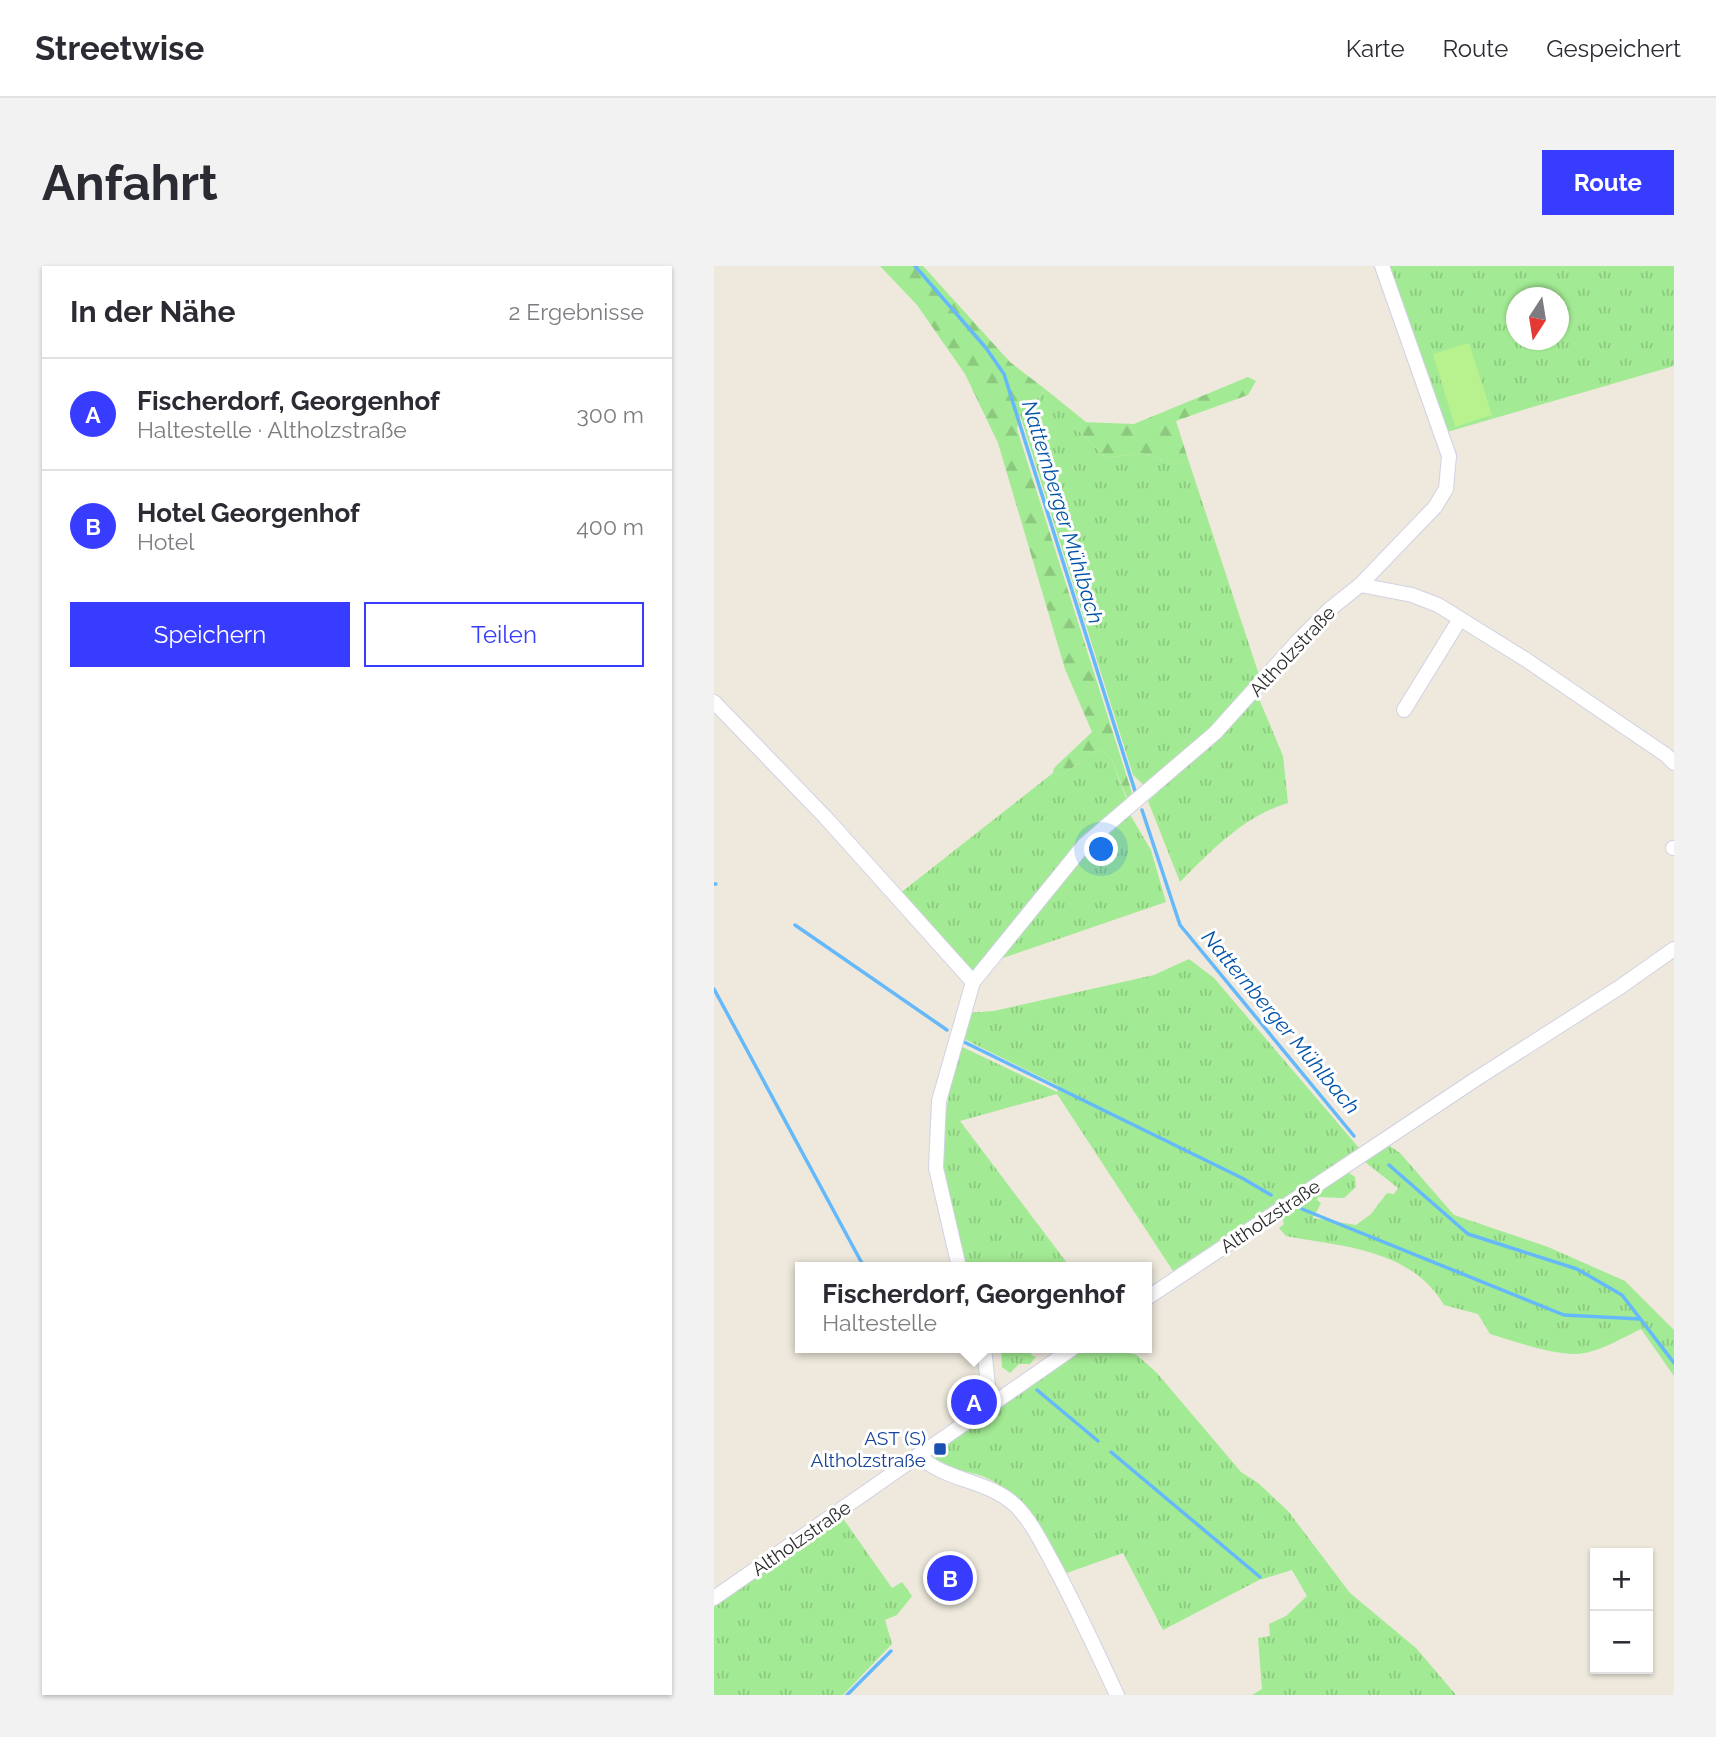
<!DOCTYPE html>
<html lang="de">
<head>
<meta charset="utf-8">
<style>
	:root { --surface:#fff; --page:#f2f2f3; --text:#2b2b33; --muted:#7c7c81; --line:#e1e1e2; --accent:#383cff }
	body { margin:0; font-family:Raleway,sans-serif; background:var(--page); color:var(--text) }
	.controls { position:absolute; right:21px; bottom:21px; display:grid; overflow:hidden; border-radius:0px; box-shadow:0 2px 5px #0004 }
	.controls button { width:63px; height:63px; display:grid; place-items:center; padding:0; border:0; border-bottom:2px solid var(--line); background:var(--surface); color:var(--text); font:35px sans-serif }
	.compass { position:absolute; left:792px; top:21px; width:63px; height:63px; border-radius:50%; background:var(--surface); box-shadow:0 2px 5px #0004; rotate:192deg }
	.you { position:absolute; left:388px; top:584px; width:24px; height:24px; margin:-18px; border:5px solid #fff; border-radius:50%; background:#1a73e8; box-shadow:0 0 0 10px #1a73e833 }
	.badge { display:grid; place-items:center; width:46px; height:46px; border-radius:50%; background:var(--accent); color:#fff; font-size:23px; font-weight:700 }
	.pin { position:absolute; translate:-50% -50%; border:4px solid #fff; box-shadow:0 2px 7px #0006 }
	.popup { position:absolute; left:81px; top:996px; width:357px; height:91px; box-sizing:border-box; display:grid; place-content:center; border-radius:0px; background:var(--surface); filter:drop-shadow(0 2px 5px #0005); font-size:23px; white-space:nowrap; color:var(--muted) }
	.popup b { font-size:26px; color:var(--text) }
	.popup::after { content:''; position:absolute; left:50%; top:100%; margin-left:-14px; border:14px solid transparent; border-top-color:var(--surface) }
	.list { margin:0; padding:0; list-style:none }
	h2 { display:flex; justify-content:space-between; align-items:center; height:91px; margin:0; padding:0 28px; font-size:30px }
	h2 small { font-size:23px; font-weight:400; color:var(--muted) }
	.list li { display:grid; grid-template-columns:46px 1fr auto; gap:21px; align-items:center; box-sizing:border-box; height:112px; padding:0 28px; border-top:2px solid var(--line) }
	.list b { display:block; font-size:26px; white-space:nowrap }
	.list p { margin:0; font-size:23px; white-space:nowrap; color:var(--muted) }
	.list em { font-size:23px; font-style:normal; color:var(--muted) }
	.actions { display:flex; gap:14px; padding:21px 28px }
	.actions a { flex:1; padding:16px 0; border:2px solid var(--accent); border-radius:0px; text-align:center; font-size:24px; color:var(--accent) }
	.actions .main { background:var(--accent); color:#fff }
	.map { position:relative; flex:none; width:960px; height:1429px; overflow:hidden; border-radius:0px }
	header { display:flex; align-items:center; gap:42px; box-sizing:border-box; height:98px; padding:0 35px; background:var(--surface); border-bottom:2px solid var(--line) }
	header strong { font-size:33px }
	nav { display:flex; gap:38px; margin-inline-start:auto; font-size:24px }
	.intro { display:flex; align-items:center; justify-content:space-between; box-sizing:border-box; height:168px; padding:0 42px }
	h1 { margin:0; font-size:49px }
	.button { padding:18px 32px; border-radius:0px; background:var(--accent); color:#fff; font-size:24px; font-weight:700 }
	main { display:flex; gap:42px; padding:0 42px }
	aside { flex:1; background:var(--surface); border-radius:0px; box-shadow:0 2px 5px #0004 }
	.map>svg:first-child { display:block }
	.grass { fill:url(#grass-tufts); fill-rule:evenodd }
	.forest { fill:url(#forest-firs) }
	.pitch { fill:#b7f28e }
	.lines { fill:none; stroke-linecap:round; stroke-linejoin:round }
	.stream { stroke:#65b9fa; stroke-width:3.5 }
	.minor-casing { stroke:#d1d1e5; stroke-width:16 }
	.minor { stroke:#fff; stroke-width:14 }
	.transit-dot { fill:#1a4fb4; stroke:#fff; stroke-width:2.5 }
	.labels { text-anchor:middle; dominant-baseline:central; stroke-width:6; stroke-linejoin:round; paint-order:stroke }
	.street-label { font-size:19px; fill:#2b2b2b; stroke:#fff }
	.transit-label { font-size:19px; fill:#164399; stroke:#fff; text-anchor:end }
	.water-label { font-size:21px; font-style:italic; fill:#0153a9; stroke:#fff }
</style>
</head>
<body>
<header>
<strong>Streetwise</strong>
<nav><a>Karte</a><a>Route</a><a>Gespeichert</a></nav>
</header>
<div class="intro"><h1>Anfahrt</h1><a class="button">Route</a></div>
<main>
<aside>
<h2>In der Nähe<small>2 Ergebnisse</small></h2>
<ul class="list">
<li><span class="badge">A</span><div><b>Fischerdorf, Georgenhof</b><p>Haltestelle · Altholzstraße</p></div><em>300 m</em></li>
<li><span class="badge">B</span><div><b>Hotel Georgenhof</b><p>Hotel</p></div><em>400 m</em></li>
</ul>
<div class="actions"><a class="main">Speichern</a><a>Teilen</a></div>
</aside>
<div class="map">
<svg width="960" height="1429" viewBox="0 0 960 1429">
	<defs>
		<pattern id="grass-tufts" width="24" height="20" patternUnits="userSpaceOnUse" patternTransform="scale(1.75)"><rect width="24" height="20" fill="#a2ea93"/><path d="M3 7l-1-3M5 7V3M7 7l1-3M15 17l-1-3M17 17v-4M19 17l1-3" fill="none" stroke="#8cc97f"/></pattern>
		<pattern id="forest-firs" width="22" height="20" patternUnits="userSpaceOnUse" patternTransform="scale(1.75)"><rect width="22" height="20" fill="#a2ea93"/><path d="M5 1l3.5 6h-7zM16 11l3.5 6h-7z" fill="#8cc97f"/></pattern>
	</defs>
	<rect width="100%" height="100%" fill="#eee9dc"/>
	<path class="grass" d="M 673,0 L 960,0 L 960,100 L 733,166 ZM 802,32 L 844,32 L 844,74 L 802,74 Z
		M 331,123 L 372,156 L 361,161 L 392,192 L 428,187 L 462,199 L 474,193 L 546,412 L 502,460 L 433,522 L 419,509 L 306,149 L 308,140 L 325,131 Z
		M 543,428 L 569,490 L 574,537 C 530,550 498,584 466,616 L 434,535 L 484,490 Z
		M 384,483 L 397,492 L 414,537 L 263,708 L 254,708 L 185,628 L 339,507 L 347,510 Z
		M 415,547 L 437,584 L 452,636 L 283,694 L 370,586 Z
		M 475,693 L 500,712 L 645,882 L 459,1005 L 343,828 L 246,855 L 356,1001 L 250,1001 L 228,910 L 229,861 L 235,828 L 233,813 L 242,778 L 343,826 L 345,820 L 248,772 L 253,747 L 280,745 L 440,709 Z
		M 673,878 L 686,887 L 740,949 L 834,981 L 911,1015 L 960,1064 L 960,1110 L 927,1063 C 908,1072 882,1088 861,1088 C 832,1087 803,1076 776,1068 L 764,1048 L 730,1039 C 697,983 630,981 572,970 L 565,962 L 570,958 L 567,948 L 632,905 L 641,911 L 642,921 L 630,932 L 604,931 L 603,934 L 607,937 L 599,952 L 642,959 L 657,948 L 673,927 L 680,928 L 684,922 L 651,896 Z
		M 287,1082 L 319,1082 L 317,1089 L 322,1091 L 316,1098 L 305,1098 L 296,1107 L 288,1101 Z
		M 370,1082 L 397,1082 L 423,1089 L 443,1107 L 527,1206 L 544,1217 L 574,1245 L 636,1327 L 702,1382 L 742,1429 L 538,1429 L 548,1423 L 544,1372 L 556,1370 L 555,1358 L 572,1350 L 593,1330 L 578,1304 L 545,1314 L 449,1364 L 409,1287 L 350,1308 C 329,1270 312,1227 268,1210 C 253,1205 235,1204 222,1194 L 221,1186 Z
		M 128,1251 L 178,1322 L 188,1316 L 198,1330 L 183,1349 L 171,1354 L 178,1378 L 129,1429 L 0,1429 L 0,1341 Z"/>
	<path class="forest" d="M 166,0 L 209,0 L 296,96 L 331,123 L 325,131 L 308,140 L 303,163 L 418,527 L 413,532 L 397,492 L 384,483 L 347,510 L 339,507 L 340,502 L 378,466 L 351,403 L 284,177 L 251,108 L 203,39 Z
		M 534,111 L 542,115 L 534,129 L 462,155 L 474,193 L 462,199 L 428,187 L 392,192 L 361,161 L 367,156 L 420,158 Z"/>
	<path class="pitch" d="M 755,77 L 778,149 L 741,161 L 719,88 Z"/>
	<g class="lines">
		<path class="stream" d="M 201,0 L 272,82 L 290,108 L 421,525
			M 428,544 L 466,659 L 640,870
			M 0,618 L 2,618
			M 81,659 L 233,764
			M 0,723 L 150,1001
			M 248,775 L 528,912 L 557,929
			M 675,899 L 754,968 L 863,1003 L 908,1029 L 960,1097
			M 588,943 L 850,1049 L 926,1053
			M 245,1082 L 256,1089
			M 323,1124 L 384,1175
			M 397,1186 L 546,1311
			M 133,1429 L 177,1385"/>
		<defs>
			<path id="minor" d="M 646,319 L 721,241 L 732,223 L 735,190 L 668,0
				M 0,436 L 112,552 L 259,716
				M 690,444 L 746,353
				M 959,582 L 960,582
				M 245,1001 L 222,902 L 225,835 L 259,716 L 371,578 L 501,467 L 583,376 L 616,343 L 646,319 L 698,329 L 724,339 L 811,393 L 952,489 L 960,497
				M 433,1032 L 762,813 L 906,721 L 960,683
				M 270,1082 L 276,1138
				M 204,1189 C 232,1216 274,1213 302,1240 C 317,1255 327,1276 337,1294 C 361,1338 382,1384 403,1429
				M 0,1332 L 359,1082"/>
		</defs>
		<use href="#minor" class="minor-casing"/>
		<use href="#minor" class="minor"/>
	</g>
	<rect class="transit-dot" x="219" y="1176" width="14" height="14" rx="3.5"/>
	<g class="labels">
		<g class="street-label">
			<text transform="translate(578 385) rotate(-47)">Altholzstraße</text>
			<text transform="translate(556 950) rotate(-34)">Altholzstraße</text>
			<text transform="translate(87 1272) rotate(-35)">Altholzstraße</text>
		</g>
		<g class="transit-label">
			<text x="212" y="1172">AST (S)<tspan x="212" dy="22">Altholzstraße</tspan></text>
		</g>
		<g class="water-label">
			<text transform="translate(349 246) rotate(73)">Natternberger Mühlbach</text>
			<text transform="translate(567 756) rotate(50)">Natternberger Mühlbach</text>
		</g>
	</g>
</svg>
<div class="controls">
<button>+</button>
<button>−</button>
</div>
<svg class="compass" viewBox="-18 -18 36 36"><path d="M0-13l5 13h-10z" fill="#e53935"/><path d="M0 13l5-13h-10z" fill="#7c7c81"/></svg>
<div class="you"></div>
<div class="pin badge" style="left:260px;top:1136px">A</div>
<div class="popup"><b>Fischerdorf, Georgenhof</b>Haltestelle</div>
<div class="pin badge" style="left:236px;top:1312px">B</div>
</div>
</main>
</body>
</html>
